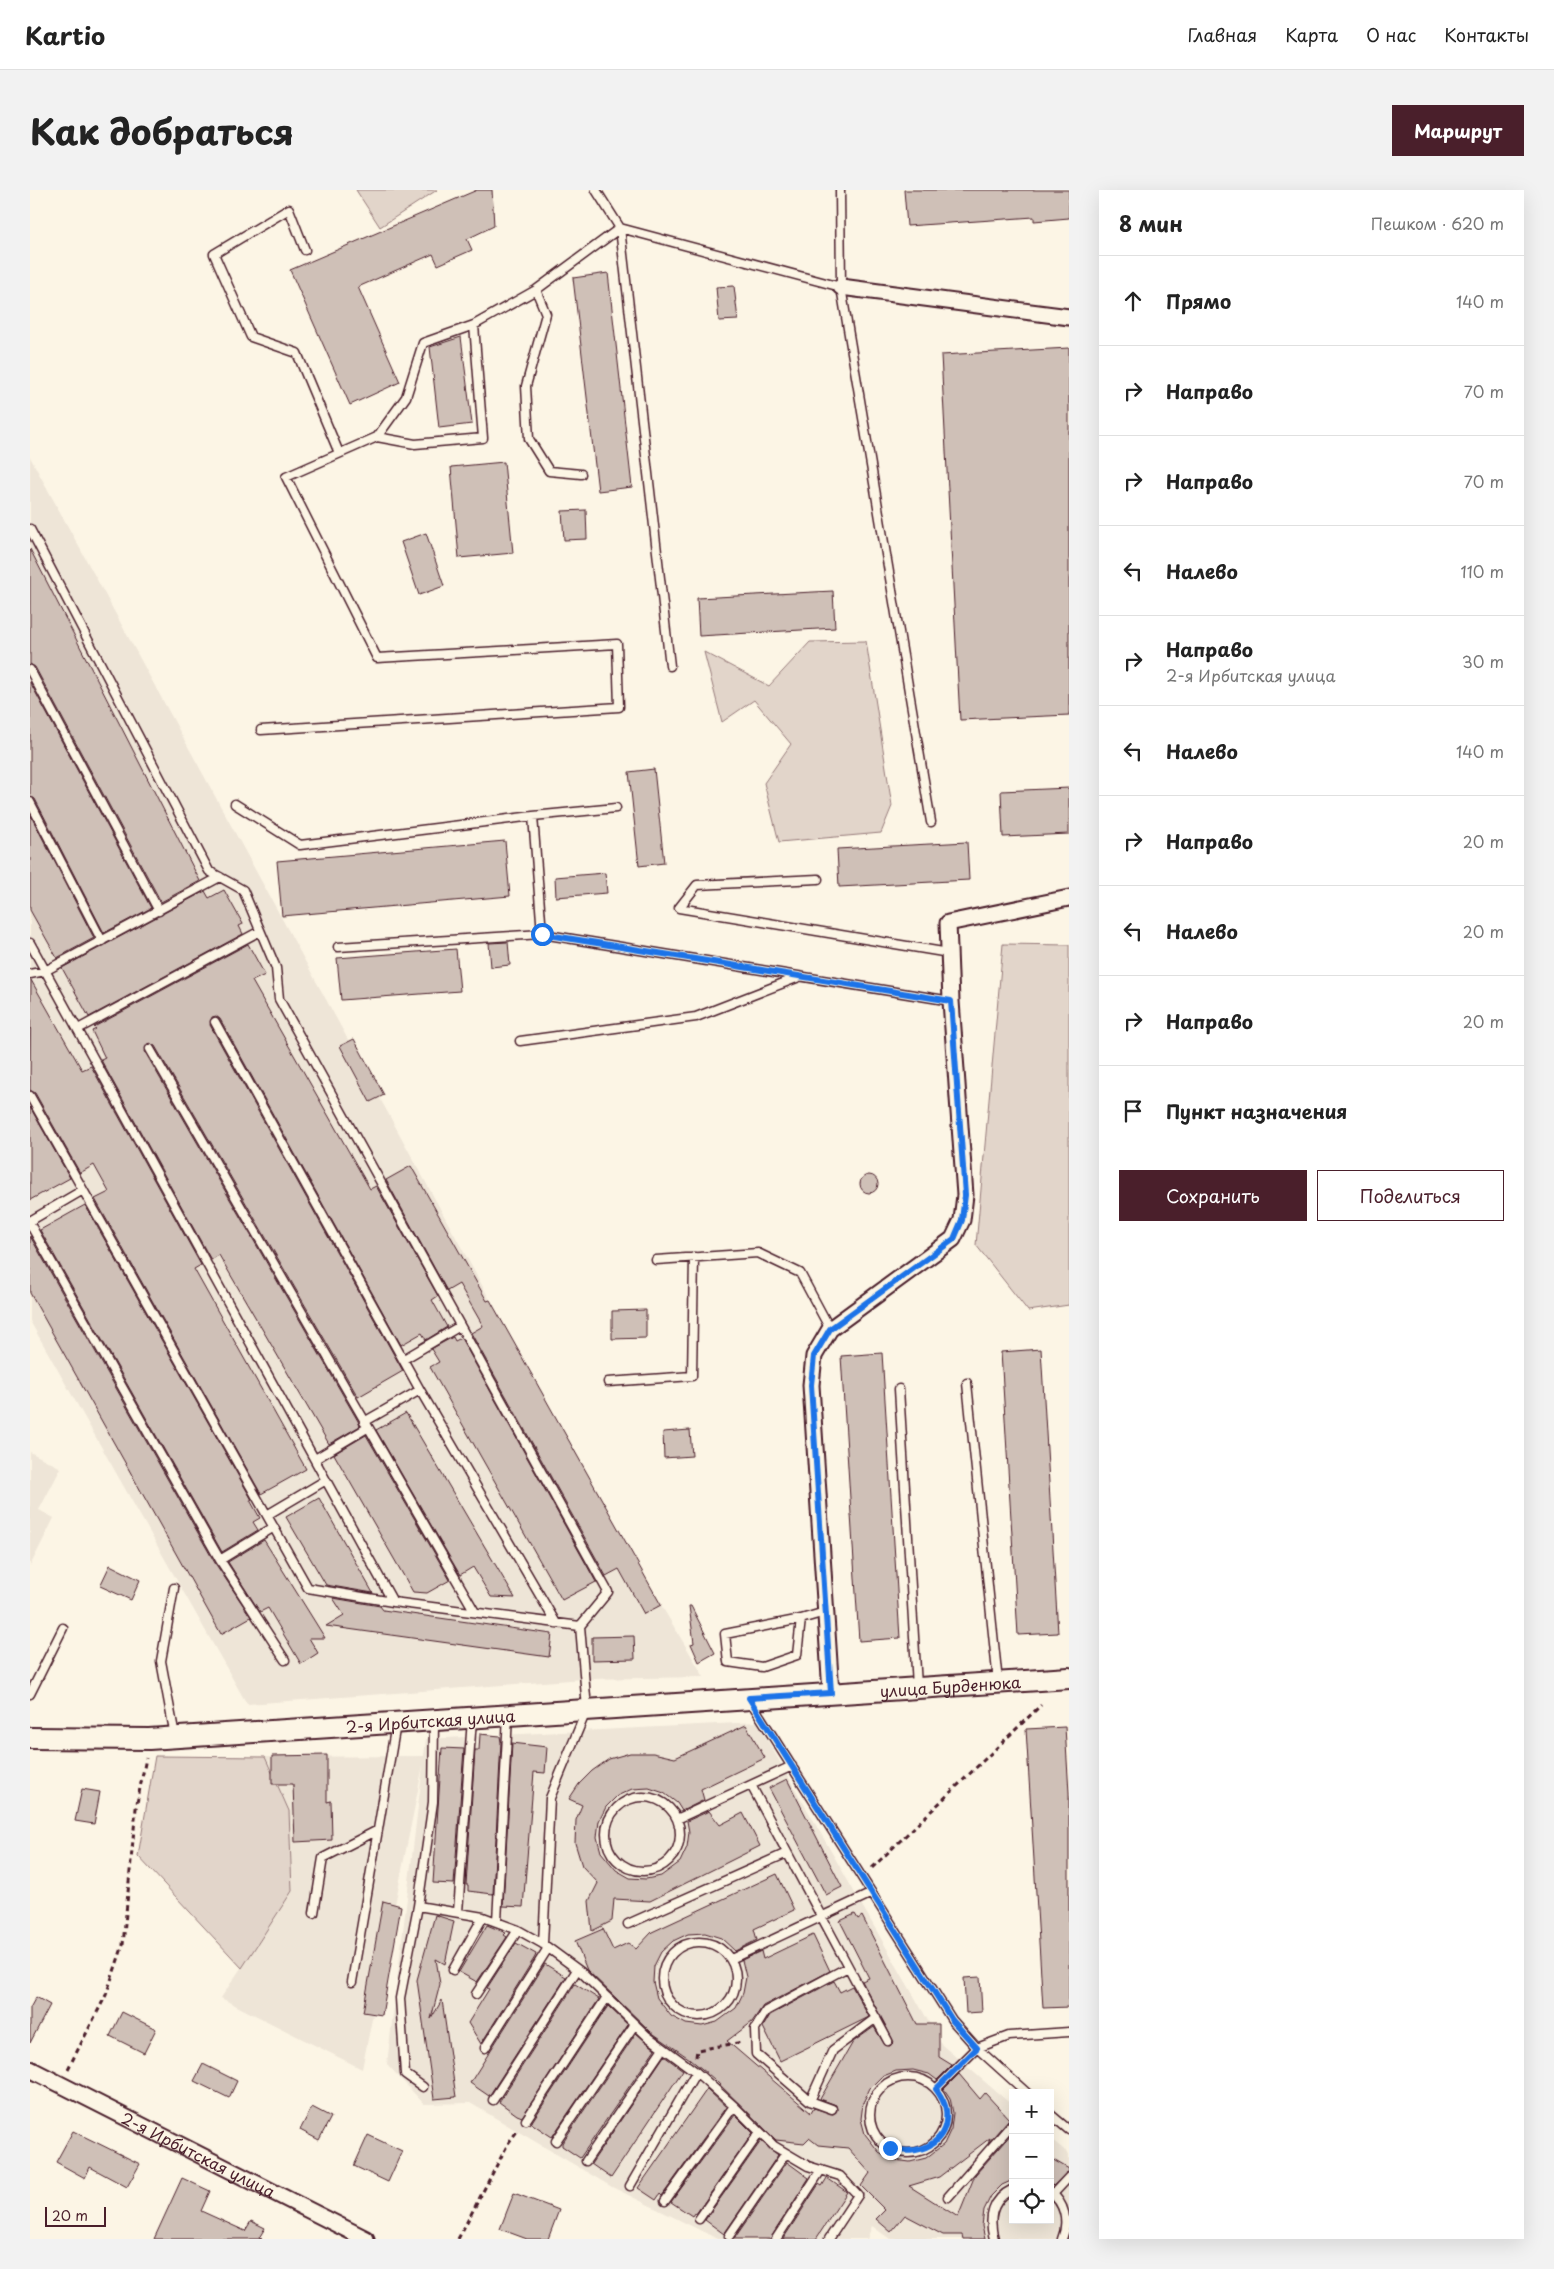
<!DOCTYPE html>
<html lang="ru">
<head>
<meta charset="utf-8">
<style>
	:root { --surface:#fff; --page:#f2f2f2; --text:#222; --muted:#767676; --line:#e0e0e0; --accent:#4a1f2b }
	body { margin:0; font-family:"Playpen Sans",sans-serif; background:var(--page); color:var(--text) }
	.controls { position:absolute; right:15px; bottom:15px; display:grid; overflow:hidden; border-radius:0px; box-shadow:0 5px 20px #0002 }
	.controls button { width:45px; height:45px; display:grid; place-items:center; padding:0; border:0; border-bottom:1px solid var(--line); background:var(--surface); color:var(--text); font:25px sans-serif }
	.scale { position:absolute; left:15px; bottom:12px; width:61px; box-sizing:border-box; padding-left:5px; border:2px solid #4a1f2b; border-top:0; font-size:14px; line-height:18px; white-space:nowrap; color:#4a1f2b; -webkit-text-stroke:4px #fcf5e5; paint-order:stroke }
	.stop { position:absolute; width:15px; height:15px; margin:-11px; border:4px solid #1a73e8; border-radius:50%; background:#fff }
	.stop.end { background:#1a73e8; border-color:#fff; box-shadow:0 1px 5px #0008 }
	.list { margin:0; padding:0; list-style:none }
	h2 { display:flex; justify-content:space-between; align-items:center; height:65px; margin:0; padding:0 20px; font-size:21px }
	h2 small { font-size:16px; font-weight:400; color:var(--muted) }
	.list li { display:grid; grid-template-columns:32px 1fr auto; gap:15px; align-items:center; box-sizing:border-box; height:90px; padding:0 20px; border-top:1px solid var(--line) }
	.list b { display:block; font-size:19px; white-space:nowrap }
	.list p { margin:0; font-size:16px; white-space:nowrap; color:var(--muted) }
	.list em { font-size:16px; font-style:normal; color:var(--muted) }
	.actions { display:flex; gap:10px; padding:15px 20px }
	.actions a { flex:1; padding:11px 0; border:1px solid var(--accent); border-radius:0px; text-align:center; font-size:18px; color:var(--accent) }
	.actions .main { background:var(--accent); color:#fff }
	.icon { flex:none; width:28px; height:28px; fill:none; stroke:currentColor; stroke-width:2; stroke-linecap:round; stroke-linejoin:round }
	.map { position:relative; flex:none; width:1039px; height:2049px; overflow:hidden; border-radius:0px }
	header { display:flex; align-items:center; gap:30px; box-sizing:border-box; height:70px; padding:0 25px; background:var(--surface); border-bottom:1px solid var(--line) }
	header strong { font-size:24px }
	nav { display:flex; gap:28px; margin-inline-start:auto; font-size:18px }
	.intro { display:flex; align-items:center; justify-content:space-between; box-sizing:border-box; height:120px; padding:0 30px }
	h1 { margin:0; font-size:35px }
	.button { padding:12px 22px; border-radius:0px; background:var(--accent); color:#fff; font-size:18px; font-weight:700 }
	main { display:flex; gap:30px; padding:0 30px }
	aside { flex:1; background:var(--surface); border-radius:0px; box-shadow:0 5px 20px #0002 }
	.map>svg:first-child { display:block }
	.built { fill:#eee5d7 }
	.green { fill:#e2d5ca; stroke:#967a7a }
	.building { fill:#cfc0b7; stroke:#4a1f2b }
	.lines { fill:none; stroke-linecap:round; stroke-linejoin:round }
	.service-casing { stroke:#4a1f2b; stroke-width:11 }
	.minor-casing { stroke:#4a1f2b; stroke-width:19 }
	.tertiary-casing { stroke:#4a1f2b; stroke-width:24 }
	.path { stroke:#4a1f2b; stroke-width:3; stroke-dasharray:5 4; stroke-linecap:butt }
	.service { stroke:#fcf5e5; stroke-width:8 }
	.minor { stroke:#fcf5e5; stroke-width:15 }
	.tertiary { stroke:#fcf5e5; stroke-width:20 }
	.route { stroke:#1a73e8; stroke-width:6 }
	.labels { text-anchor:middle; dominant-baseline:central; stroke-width:4; stroke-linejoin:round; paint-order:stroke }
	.street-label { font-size:16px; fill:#4a1f2b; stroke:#fcf5e5 }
</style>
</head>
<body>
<header>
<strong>Kartio</strong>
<nav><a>Главная</a><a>Карта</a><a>О нас</a><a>Контакты</a></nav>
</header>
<div class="intro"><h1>Как добраться</h1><a class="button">Маршрут</a></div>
<main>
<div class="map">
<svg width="1039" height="2049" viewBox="0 0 1039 2049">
	<rect width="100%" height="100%" fill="#fcf5e5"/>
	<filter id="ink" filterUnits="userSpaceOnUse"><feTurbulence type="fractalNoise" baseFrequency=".02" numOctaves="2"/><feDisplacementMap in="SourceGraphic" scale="10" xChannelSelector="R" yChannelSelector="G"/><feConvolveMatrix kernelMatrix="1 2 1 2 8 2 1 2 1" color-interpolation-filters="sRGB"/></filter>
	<g filter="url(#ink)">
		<path class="built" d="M 0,267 L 460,1110 L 631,1415 L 674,1487 L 554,1489 L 217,1514 L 0,1131 Z
			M 0,1262 L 31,1278 L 9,1320 L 24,1328 L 0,1376 Z
			M 727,1532 L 912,1855 L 983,1916 L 983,2030 L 1020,2030 L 1020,1948 L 1039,1964 L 1039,2049 L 860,2049 L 842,2036 L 837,2049 L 688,2049 L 582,1997 L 440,1913 L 394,1914 L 357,1874 L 393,1575 L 332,1879 L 191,1808 L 262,1701 L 259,1621 L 235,1567 L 394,1566 L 396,1549 Z"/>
		<path class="green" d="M 326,0 L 407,0 L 350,37 Z
			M 836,451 L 862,616 L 851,643 L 749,652 L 734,593 L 761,554 L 724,510 L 692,532 L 674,462 L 739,496 L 780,452 Z
			M 973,754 L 1039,755 L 1039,1115 L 998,1121 L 946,1055 Z
			M 125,1566 L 235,1567 L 259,1621 L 262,1701 L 212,1778 L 108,1666 Z"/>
		<path class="building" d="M 447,0 L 462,0 L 464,36 L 437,49 L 442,60 L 408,75 L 403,64 L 328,97 L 370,192 L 320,215 L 260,80 Z
			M 874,0 L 1039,0 L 1039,28 L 1004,31 L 1004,27 L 877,36 Z
			M 578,83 L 602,297 L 568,301 L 543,88 Z
			M 704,96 L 708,130 L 689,131 L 686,97 Z
			M 431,147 L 442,234 L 409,238 L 400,157 Z
			M 1039,158 L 1039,525 L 930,530 L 911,165 Z
			M 474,272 L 483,363 L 429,368 L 421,277 Z
			M 556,320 L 557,349 L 534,350 L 532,321 Z
			M 396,343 L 414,396 L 389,405 L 371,352 Z
			M 0,359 L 170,691 L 131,712 L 5,477 L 0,474 Z
			M 803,401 L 805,438 L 669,446 L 667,408 Z
			M 0,492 L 121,718 L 74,743 L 5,609 L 0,606 Z
			M 624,579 L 634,673 L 609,676 L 599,582 Z
			M 1039,598 L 1039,644 L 973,647 L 971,601 Z
			M 0,624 L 64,748 L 27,768 L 0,720 Z
			M 475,651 L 480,706 L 252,726 L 247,671 Z
			M 937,652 L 939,690 L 809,697 L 807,659 Z
			M 575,683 L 577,703 L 526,707 L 525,687 Z
			M 194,700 L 213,734 L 209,736 L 213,744 L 59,827 L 32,778 L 175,701 L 179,708 Z
			M 478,752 L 480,775 L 461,777 L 459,753 Z
			M 218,754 L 235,785 L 222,791 L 340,999 L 346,996 L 408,1106 L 402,1110 L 417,1137 L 396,1150 L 392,1143 L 371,1155 L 190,829 L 186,826 L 182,827 L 180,835 L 373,1181 L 328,1207 L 125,856 L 120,853 L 117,854 L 115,862 L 328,1231 L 330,1236 L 299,1254 L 189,1065 L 181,1070 L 71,870 L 75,868 L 62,841 L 66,839 L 64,837 Z
			M 426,759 L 430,801 L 311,810 L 307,768 Z
			M 1,790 L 52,880 L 61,876 L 171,1075 L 164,1079 L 276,1279 L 231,1304 L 65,1009 L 79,1002 L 64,975 L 50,983 L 5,903 L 0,900 Z
			M 324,849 L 354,905 L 340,912 L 310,856 Z
			M 0,917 L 40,988 L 0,1010 Z
			M 381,976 L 457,1111 L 460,1110 L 631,1415 L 614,1424 L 589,1379 L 576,1386 L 441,1143 L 453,1136 L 429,1094 L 417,1101 L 356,990 Z
			M830 994a9 9 0 1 1 18 0a9 9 0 1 1-18 0Z
			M 55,1015 L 222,1310 L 220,1310 L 230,1328 L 223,1332 L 228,1340 L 192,1362 L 10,1040 Z
			M 0,1046 L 185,1373 L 221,1427 L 191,1444 L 0,1103 Z
			M 616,1120 L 616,1148 L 582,1149 L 582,1121 Z
			M 423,1147 L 425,1151 L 431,1148 L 566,1392 L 532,1410 L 400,1177 L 409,1172 L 401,1159 Z
			M 1011,1159 L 1028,1443 L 988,1445 L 971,1162 Z
			M 852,1163 L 870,1448 L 829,1451 L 811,1166 Z
			M 376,1223 L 485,1408 L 461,1407 L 443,1377 L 430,1385 L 346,1240 Z
			M 660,1240 L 662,1266 L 634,1268 L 633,1242 Z
			M 336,1245 L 420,1390 L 397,1403 L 383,1402 L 304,1264 Z
			M 289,1308 L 343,1403 L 296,1395 L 256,1327 Z
			M 234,1350 L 295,1448 L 279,1448 L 288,1463 L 271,1474 L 238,1418 L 230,1422 L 198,1372 Z
			M 80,1375 L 110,1390 L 101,1410 L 70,1396 Z
			M 303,1408 L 350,1416 L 353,1420 L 522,1444 L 519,1467 L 296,1436 L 314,1425 Z
			M 659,1416 L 661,1416 L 685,1463 L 669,1472 L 661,1454 L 664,1453 Z
			M 604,1446 L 605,1469 L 562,1470 L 562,1447 Z
			M 716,1535 L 735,1568 L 671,1599 L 674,1610 L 652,1621 L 647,1613 L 634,1603 L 619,1598 L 602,1599 L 587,1606 L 576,1617 L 569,1631 L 567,1647 L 571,1662 L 586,1680 L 600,1688 L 616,1689 L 631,1686 L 650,1672 L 657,1657 L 659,1642 L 657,1631 L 679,1621 L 690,1635 L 713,1623 L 730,1656 L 620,1711 L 584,1709 L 582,1731 L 562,1741 L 559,1711 L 568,1693 L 552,1676 L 545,1653 L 546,1630 L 552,1615 L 539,1609 L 549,1594 L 562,1581 L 579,1569 L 600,1563 L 623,1563 L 645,1568 Z
			M 1035,1537 L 1039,1603 L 1039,1817 L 1013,1818 L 996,1539 Z
			M 450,1544 L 470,1546 L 471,1552 L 463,1704 L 438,1701 L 438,1695 L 436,1695 L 445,1560 L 449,1560 Z
			M 482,1553 L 517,1557 L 515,1583 L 504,1582 L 493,1717 L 473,1716 Z
			M 412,1558 L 434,1559 L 424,1694 L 403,1693 Z
			M 297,1565 L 297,1612 L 301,1611 L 302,1650 L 265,1652 L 263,1594 L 242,1594 L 242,1566 Z
			M 757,1589 L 812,1697 L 796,1705 L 739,1598 Z
			M 52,1599 L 70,1602 L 64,1634 L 45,1631 Z
			M 747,1684 L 764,1720 L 724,1739 L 727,1750 L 705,1761 L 691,1748 L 675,1743 L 658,1744 L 643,1751 L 631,1762 L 624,1776 L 623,1792 L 627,1808 L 641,1826 L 656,1834 L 672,1836 L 687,1832 L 706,1818 L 713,1803 L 716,1787 L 712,1770 L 731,1761 L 733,1769 L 783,1745 L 800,1781 L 733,1816 L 722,1832 L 697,1851 L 781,1923 L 784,1918 L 803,1924 L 807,1920 L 806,1915 L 790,1909 L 823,1852 L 844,1837 L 855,1855 L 860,1856 L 864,1852 L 832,1791 L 839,1788 L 810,1731 L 825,1724 L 828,1729 L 832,1726 L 887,1834 L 909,1834 L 909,1867 L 922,1875 L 907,1890 L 899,1884 L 883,1880 L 866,1881 L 851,1887 L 840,1898 L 833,1913 L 831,1929 L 835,1944 L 849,1962 L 864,1970 L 880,1972 L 896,1968 L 914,1954 L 921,1939 L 923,1923 L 920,1908 L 914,1899 L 929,1884 L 950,1909 L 955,1903 L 979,1929 L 958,1953 L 960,1948 L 909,1987 L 879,1996 L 928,2027 L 945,1985 L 983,1942 L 983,1990 L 972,1995 L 961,2006 L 954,2020 L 952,2036 L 955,2049 L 933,2049 L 932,2045 L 913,2045 L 875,2025 L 861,2042 L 846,2029 L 855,2020 L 831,1996 L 840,1983 L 818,1958 L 788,1955 L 779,1948 L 774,1953 L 746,1950 L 684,1889 L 660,1869 L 621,1842 L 557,1780 L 545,1751 L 573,1739 L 583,1760 L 598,1753 L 606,1759 L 622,1742 Z
			M 353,1711 L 371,1716 L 352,1825 L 333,1822 Z
			M 405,1725 L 424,1731 L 415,1774 L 406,1769 L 410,1794 L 401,1829 L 412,1810 L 426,1907 L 404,1909 L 387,1790 Z
			M 457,1735 L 476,1743 L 474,1745 L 477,1747 L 447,1792 L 429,1782 Z
			M 486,1753 L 506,1764 L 505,1767 L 451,1854 L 438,1833 L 459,1799 L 457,1798 Z
			M 515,1774 L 536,1787 L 459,1906 L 440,1893 Z
			M 950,1787 L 952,1822 L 936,1823 L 934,1788 Z
			M 804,1791 L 810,1802 L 822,1796 L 839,1827 L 750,1871 L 733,1837 L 740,1825 Z
			M 545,1794 L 569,1809 L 492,1927 L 487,1925 L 469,1912 Z
			M 6,1807 L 20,1815 L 0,1853 L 0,1818 Z
			M 578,1816 L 598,1835 L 522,1947 L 501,1933 Z
			M 92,1822 L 126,1839 L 114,1863 L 80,1846 Z
			M 606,1843 L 625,1859 L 550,1968 L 532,1956 L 532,1953 Z
			M 634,1866 L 653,1880 L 581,1988 L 561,1974 Z
			M 173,1874 L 207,1891 L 199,1908 L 164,1891 Z
			M 677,1899 L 696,1917 L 632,2006 L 630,2004 L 626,2010 L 608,1998 Z
			M 282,1917 L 301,1927 L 289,1950 L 270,1940 Z
			M 705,1925 L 723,1943 L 666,2024 L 664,2023 L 662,2026 L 641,2012 Z
			M 43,1941 L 110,1974 L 97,1997 L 60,1977 L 55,1988 L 26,1972 Z
			M 338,1945 L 372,1961 L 358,1992 L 324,1976 Z
			M 731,1951 L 748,1965 L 694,2044 L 675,2030 Z
			M 1020,1968 L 1039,1979 L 1039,1982 L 1023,1996 L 1020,1993 Z
			M 757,1972 L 779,1988 L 740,2049 L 704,2049 Z
			M 152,1988 L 180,2001 L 171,2021 L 215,2041 L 221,2031 L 235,2038 L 229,2048 L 232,2049 L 124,2049 Z
			M 797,1988 L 817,2002 L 786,2049 L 753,2049 L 789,1994 L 792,1996 Z
			M 484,2003 L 529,2020 L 518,2049 L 497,2049 L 470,2039 Z"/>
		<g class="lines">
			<defs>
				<path id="service" d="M 566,0 L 590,38 L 811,97 L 901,632
					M 810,0 L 811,97
					M 275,60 L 259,19 L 184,64 L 221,147 L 267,163 L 309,263
					M 506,100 L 516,124 L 496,196 L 499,249 L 519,281 L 551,284
					M 347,247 L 385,254 L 453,248 L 444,135
					M 0,339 L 179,681 L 213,700 L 246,778 L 249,809 L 578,1402 L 550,1436 L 557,1519 L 520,1608 L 513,1754
					M 0,480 L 129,721
					M 231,540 L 589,517 L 587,454 L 347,468 L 256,287 L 347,247 L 376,207 L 393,153 L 444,135 L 506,100 L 590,38 L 640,476
					M 0,612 L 72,751
					M 205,614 L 270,655 L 503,626 L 586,618
					M 503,626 L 512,744 L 921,811
					M 788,689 L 667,695 L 649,718 L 919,763
					M 0,753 L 363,1412 L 550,1436
					M 308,757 L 512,744
					M 0,784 L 15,781 L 190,687
					M 185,832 L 390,1200 L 526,1433
					M 48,839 L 230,741
					M 490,851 L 666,827 L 769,787
					M 120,859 L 445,1422
					M 0,906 L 278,1398 L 363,1412
					M 0,1031 L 53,1000
					M 0,1034 L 190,1370 L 255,1470
					M 626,1070 L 728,1063 L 770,1083 L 800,1139
					M 374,1169 L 430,1136
					M 578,1192 L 662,1186 L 664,1067
					M 937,1193 L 968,1492
					M 869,1199 L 887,1496
					M 334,1232 L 390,1200
					M 285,1269 L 337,1238
					M 237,1325 L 296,1290
					M 190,1370 L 244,1337
					M 144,1398 L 131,1471 L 145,1546
					M 771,1429 L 767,1465 L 732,1477 L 698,1472 L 695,1444 L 771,1429 L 795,1422
					M 0,1504 L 33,1438
					M 721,1512 L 922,1830 L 947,1858 L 997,1903
					M 721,1595 L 858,1851
					M576 1644a37 37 0 1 1 74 0a37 37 0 1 1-74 0Z
					M 647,1629 L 762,1576
					M 388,1716 L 453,1727 L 488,1740 L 513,1754 L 551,1782 L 617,1846 L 666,1882 L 704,1916 L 744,1956 L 778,1976 L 810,1986 L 828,2005 L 799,2049
					M 428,1722 L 442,1529
					M 284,1723 L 293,1668 L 348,1640
					M 467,1731 L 478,1526
					M 598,1734 L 757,1663
					M632 1789a37 37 0 1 1 74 0a37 37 0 1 1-74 0Z
					M 701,1769 L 842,1703
					M 423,1780 L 453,1727
					M 322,1792 L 366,1534
					M 446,1804 L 488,1740
					M 455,1858 L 518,1758
					M840 1925a38 38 0 1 1 76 0a38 38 0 1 1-76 0Z
					M 393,1897 L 375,1884 L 370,1808 L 388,1716 L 403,1612 L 404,1532
					M 906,1899 L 947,1858 L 979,1846 L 1039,1842
					M 463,1910 L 547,1780
					M 780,1911 L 803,1860 L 846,1828
					M 802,1919 L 780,1911 L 726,1864 L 725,1839 L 736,1821 L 818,1777
					M 1020,1924 L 1039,1940
					M 496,1930 L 577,1807
					M 526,1951 L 605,1834
					M 556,1971 L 633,1858
					M 600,1996 L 666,1882
					M 1020,2002 C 1035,2013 1039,2032 1032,2049
					M 1023,2004 L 1039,1987
					M 918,2007 L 983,1933
					M 635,2011 L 704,1916
					M 669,2029 L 730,1942
					M 699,2046 L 756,1963
					M 746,2049 L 791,1980
					M 964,2049 C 958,2028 962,2009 983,1999"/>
				<g id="minor">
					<path d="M 811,97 L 1039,127"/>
					<path d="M 801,1503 L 781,1195 L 784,1166 L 800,1139 L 923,1049 L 932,1030 L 935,1005 L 921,811 L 918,733 L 1039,708"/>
					<path id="s1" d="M 0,1879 L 336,2049"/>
				</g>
				<g id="tertiary">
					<path id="s2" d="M 0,1548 L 119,1549 L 1039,1488"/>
				</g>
			</defs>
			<use href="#service" class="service-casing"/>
			<use href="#minor" class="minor-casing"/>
			<use href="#tertiary" class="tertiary-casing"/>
			<path class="path" d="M 842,1678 L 1011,1515
				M 666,1867 L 667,1860 L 713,1852
				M 38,1879 L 76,1805 L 93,1755 L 106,1618 L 116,1568
				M 428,2049 L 479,1952 L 488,1940"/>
			<use href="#service" class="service"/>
			<use href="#minor" class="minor"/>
			<use href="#tertiary" class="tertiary"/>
		</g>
	</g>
	<g class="lines" filter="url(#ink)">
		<path class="route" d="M 512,744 L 921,811 L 935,1005 L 932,1030 L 924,1049 L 800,1139 L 784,1166 L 781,1195 L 801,1503 L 719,1508 L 922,1830 L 947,1858 L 906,1899 C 910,1905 915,1912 916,1920 C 920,1954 887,1967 860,1958"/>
	</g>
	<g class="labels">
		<g class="street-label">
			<text stroke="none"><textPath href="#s2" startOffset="922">улица Бурденюка</textPath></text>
			<text stroke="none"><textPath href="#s2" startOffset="401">2-я Ирбитская улица</textPath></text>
			<text stroke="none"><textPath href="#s1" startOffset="189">2-я Ирбитская улица</textPath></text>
		</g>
	</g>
</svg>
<div class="controls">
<button>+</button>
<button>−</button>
<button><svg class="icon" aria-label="locate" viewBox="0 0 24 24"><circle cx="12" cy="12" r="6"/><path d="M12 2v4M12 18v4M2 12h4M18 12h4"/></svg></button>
</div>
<div class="scale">20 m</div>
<div class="stop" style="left:512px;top:744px"></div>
<div class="stop end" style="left:860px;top:1958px"></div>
</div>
<aside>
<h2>8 мин<small>Пешком · 620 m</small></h2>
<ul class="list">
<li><svg class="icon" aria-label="ahead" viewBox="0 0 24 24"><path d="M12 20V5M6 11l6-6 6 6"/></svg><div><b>Прямо</b></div><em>140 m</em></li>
<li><svg class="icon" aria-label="right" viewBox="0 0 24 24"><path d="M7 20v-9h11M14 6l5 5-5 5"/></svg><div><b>Направо</b></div><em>70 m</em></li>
<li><svg class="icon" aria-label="right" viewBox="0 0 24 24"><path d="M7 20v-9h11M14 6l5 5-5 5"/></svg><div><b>Направо</b></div><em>70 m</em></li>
<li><svg class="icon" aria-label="left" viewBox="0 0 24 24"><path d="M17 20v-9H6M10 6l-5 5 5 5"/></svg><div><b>Налево</b></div><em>110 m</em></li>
<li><svg class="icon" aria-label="right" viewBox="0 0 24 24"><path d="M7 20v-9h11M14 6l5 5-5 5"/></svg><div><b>Направо</b><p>2-я Ирбитская улица</p></div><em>30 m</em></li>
<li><svg class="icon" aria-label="left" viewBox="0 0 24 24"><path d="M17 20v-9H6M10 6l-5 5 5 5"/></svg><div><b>Налево</b></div><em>140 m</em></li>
<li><svg class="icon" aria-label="right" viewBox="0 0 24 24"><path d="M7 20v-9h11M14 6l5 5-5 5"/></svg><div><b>Направо</b></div><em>20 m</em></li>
<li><svg class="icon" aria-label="left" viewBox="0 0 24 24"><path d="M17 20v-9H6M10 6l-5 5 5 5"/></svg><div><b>Налево</b></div><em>20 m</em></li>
<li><svg class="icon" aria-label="right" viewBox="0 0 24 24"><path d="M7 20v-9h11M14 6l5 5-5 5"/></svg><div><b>Направо</b></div><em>20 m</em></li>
<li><svg class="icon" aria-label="arrive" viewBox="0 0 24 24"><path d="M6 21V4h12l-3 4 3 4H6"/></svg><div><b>Пункт назначения</b></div></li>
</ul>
<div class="actions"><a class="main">Сохранить</a><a>Поделиться</a></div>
</aside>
</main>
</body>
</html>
